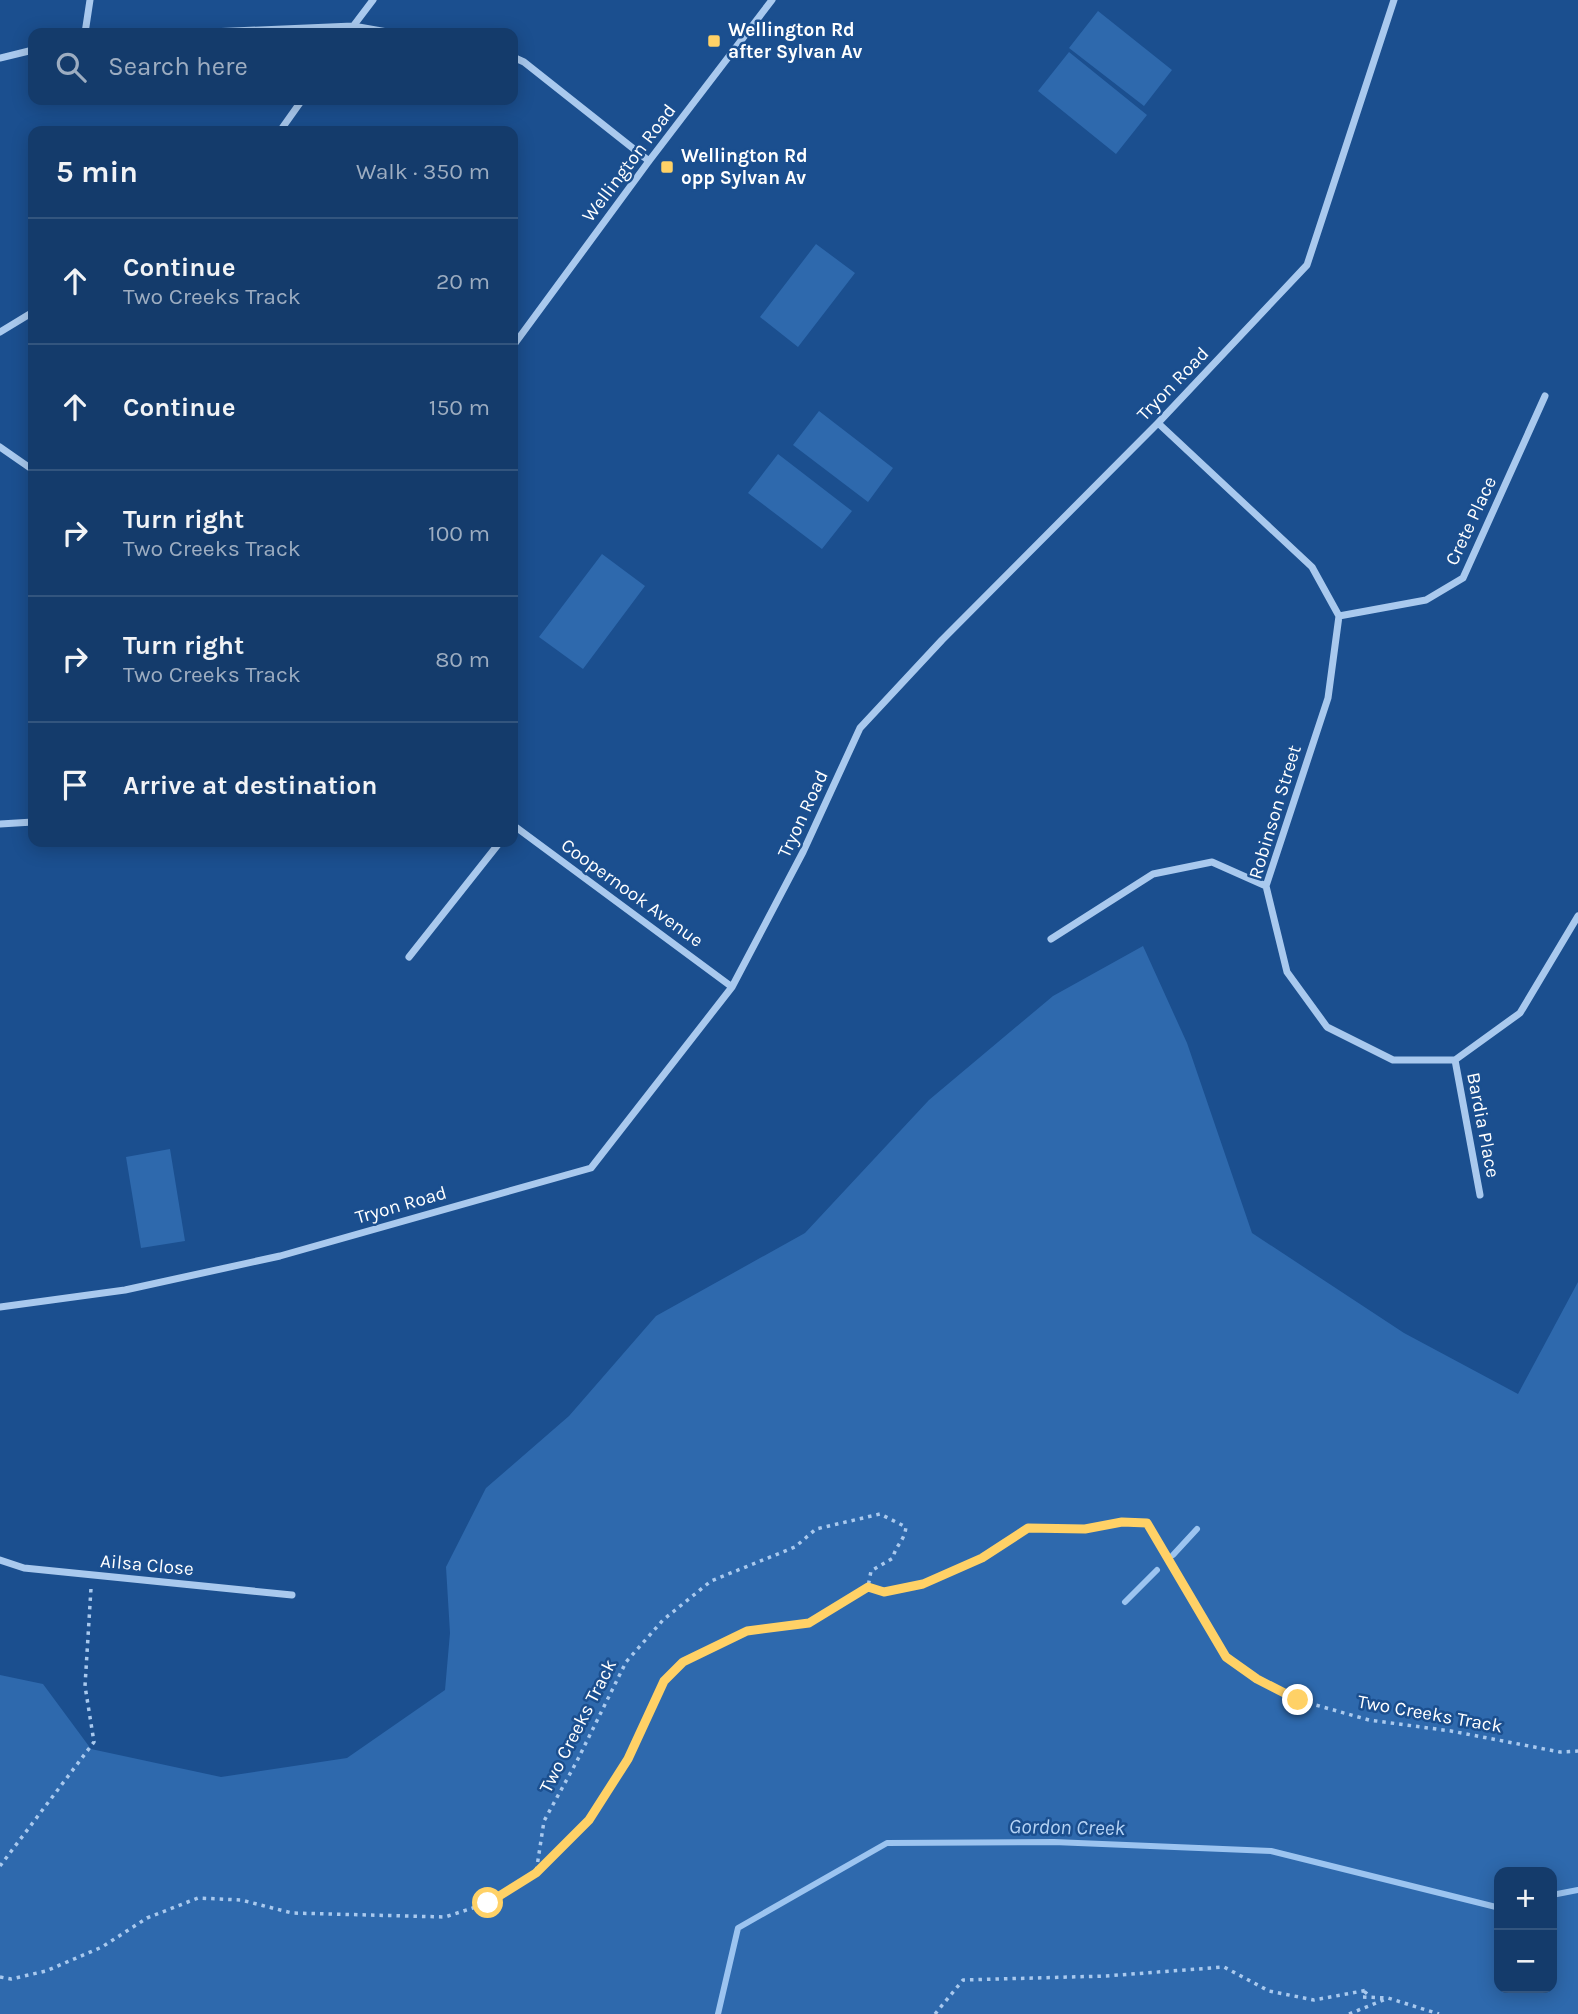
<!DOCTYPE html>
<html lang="en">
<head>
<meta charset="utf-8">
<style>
	:root { --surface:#143b6b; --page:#214673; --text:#f1f3f6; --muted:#9dadc1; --line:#33557e }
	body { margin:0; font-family:Karla,sans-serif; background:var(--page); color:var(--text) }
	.controls { position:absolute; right:21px; bottom:21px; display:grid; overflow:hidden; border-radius:14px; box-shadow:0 4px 18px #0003 }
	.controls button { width:63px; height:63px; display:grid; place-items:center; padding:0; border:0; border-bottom:2px solid var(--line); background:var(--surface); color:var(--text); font:35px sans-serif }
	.stop { position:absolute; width:21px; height:21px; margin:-16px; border:5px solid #ffd166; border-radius:50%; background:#fff }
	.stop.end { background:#ffd166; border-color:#fff; box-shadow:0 2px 7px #0008 }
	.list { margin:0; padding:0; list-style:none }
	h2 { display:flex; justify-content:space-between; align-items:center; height:91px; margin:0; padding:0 28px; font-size:30px }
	h2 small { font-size:23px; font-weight:400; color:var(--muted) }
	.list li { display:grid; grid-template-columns:46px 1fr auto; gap:21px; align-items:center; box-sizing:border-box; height:126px; padding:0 28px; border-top:2px solid var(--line) }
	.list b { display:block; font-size:26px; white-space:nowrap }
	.list p { margin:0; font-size:23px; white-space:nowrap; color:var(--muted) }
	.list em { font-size:23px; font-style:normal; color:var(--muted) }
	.icon { flex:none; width:38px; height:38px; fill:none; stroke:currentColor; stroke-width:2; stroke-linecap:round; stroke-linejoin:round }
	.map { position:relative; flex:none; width:1578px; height:2014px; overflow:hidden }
	.search { position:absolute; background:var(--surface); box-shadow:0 4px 18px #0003; left:28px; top:28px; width:490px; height:77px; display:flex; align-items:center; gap:18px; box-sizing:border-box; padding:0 24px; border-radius:14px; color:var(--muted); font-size:26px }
	.panel { position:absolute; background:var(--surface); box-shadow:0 4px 18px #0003; left:28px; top:126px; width:490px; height:721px; border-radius:14px }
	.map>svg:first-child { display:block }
	.green { fill:#2e69ad; fill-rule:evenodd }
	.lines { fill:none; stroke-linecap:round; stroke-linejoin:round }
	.stream { stroke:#9cc4f0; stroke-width:6 }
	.path { stroke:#a9c9ee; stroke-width:3.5; stroke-dasharray:3.5 5; stroke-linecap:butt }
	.street { stroke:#a9c9ee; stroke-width:7 }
	.route { stroke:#ffd166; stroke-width:9 }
	.poi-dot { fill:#ffd166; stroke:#1b4f8f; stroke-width:2.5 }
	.labels { text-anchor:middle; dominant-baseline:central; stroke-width:5; stroke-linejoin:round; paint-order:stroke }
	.poi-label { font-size:19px; font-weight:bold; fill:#fff; stroke:#1b4f8f; text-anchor:start }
	.street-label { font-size:19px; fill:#fff; stroke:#1b4f8f }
	.water-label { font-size:21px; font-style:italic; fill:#b5d3f5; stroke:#1b4f8f }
</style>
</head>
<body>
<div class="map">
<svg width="1578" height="2014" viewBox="0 0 1578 2014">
	<rect width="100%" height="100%" fill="#1b4f8f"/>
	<path class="green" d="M 1098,11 L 1172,70 L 1144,106 L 1069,48 Z
		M 1069,52 L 1147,115 L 1116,154 L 1038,91 Z
		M 816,244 L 855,273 L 798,347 L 760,317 Z
		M 819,411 L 893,468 L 868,502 L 793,445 Z
		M 778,454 L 852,511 L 822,549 L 748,493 Z
		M 602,554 L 645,586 L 583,669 L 539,637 Z
		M 1143,946 L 1187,1043 L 1252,1233 L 1404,1333 L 1518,1394 L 1578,1282 L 1578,2014 L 0,2014 L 0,1675 L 43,1684 L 91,1749 L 221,1777 L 347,1758 L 445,1690 L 450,1633 L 446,1567 L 486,1488 L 569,1416 L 656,1316 L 805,1233 L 929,1100 L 1053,996 ZM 1499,1872 L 1552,1872 L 1552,1988 L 1499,1988 Z
		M 170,1149 L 185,1241 L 141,1248 L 126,1157 Z"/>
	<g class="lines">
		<path class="stream" d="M 1173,1555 L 1197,1529
			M 1125,1602 L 1157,1570
			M 1552,1895 L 1578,1890
			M 718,2014 L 738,1928 L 887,1843 L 1054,1842 L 1271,1851 L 1496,1907 L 1499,1907"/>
		<path class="path" d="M 0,1866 L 94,1742 L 85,1686 L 91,1588
			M 536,1873 L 589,1820 L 628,1759 L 664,1681 L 683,1662 L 747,1631 L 809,1623 L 868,1587
			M 0,1977 L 11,1979 L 46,1971 L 102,1947 L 147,1918 L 198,1898 L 241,1900 L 292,1913 L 445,1917 L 488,1903 L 536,1873 L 544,1821 L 577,1761 L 626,1662 L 663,1620 L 711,1581 L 795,1547 L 816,1529 L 880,1514 L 906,1527 C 904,1542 896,1544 893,1558 L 871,1571 L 868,1587 L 884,1592 L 923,1584 L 982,1558 L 1028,1528 L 1085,1529 L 1122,1522 L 1147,1523 L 1226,1657 L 1257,1679 L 1298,1700 L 1369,1720 L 1451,1731 L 1560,1752 L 1578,1751
			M 1363,1997 L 1388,1998 L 1439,2014
			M 935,2014 L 963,1980 L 1106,1976 L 1224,1967 L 1269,1991 L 1314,2000 L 1368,1990 L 1362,1997
			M 1349,2014 L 1386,1999"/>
		<path class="street" d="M 85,33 L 90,0
			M 187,33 L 353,26 L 393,33
			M 348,33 L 373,0
			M 513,57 L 524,62 L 649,161
			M 0,58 L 33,50
			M 280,131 L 302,100
			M 0,332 L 33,312
			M 513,346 L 649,161 L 772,0
			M 1158,423 L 1312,567 L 1339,616 L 1328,698 L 1266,886 L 1287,972 L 1327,1027 L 1393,1060 L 1455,1060 L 1520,1013 L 1578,916
			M 0,447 L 33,470
			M 1339,616 L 1426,600 L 1463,578 L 1545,396
			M 0,824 L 33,822
			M 513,825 L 732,987
			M 1051,939 L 1153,874 L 1212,862 L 1266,886
			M 409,957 L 500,842
			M 1455,1060 L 1480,1195
			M 0,1307 L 125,1290 L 280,1256 L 591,1168 L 732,987 L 803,852 L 860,728 L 942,640 L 1158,423 L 1307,265 L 1394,0
			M 0,1560 L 24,1568 L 292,1595"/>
	</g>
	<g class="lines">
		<path class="route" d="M 488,1903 L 536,1873 L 589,1820 L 628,1759 L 664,1681 L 683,1662 L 747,1631 L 809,1623 L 868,1587 L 884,1592 L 923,1584 L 982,1558 L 1028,1528 L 1085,1529 L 1122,1522 L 1147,1523 L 1226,1657 L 1257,1679 L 1298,1700"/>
	</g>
	<g class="poi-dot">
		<rect x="707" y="34" width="14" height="14" rx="3.5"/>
		<rect x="660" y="160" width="14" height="14" rx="3.5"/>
	</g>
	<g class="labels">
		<g class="poi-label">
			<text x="728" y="30">Wellington Rd<tspan x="728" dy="22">after Sylvan Av</tspan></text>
			<text x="681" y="156">Wellington Rd<tspan x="681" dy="22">opp Sylvan Av</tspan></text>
		</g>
		<g class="street-label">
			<text transform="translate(629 163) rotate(-53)">Wellington Road</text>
			<text transform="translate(1173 384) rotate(-46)">Tryon Road</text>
			<text transform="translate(1471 521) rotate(-65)">Crete Place</text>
			<text transform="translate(1275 812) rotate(-73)">Robinson Street</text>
			<text transform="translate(803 814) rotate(-65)">Tryon Road</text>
			<text transform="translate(632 893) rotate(36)">Coopernook Avenue</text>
			<text transform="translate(1483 1125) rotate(79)">Bardia Place</text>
			<text transform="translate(401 1205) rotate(-16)">Tryon Road</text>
			<text transform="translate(147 1565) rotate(5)">Ailsa Close</text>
			<text transform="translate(1430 1714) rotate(10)">Two Creeks Track</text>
			<text transform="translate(578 1726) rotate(-63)">Two Creeks Track</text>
		</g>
		<g class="water-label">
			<text transform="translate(1067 1827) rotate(1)">Gordon Creek</text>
		</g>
	</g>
</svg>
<div class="controls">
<button>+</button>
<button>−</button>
</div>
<div class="stop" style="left:488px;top:1903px"></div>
<div class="stop end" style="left:1298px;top:1700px"></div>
<div class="search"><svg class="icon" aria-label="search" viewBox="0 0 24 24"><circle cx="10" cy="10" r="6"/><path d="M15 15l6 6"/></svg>Search here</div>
<section class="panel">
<h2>5 min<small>Walk · 350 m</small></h2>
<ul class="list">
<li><svg class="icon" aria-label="ahead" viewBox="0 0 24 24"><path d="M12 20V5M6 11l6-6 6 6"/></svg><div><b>Continue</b><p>Two Creeks Track</p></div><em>20 m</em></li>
<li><svg class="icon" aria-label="ahead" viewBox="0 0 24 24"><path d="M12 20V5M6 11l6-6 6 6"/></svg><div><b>Continue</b></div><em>150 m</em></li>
<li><svg class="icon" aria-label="right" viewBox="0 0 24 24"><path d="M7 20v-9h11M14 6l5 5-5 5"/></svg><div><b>Turn right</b><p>Two Creeks Track</p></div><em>100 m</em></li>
<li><svg class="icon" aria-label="right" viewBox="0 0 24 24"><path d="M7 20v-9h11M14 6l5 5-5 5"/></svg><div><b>Turn right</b><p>Two Creeks Track</p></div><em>80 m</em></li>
<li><svg class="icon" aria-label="arrive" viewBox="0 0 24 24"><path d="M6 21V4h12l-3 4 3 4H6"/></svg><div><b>Arrive at destination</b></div></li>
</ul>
</section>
</div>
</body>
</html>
